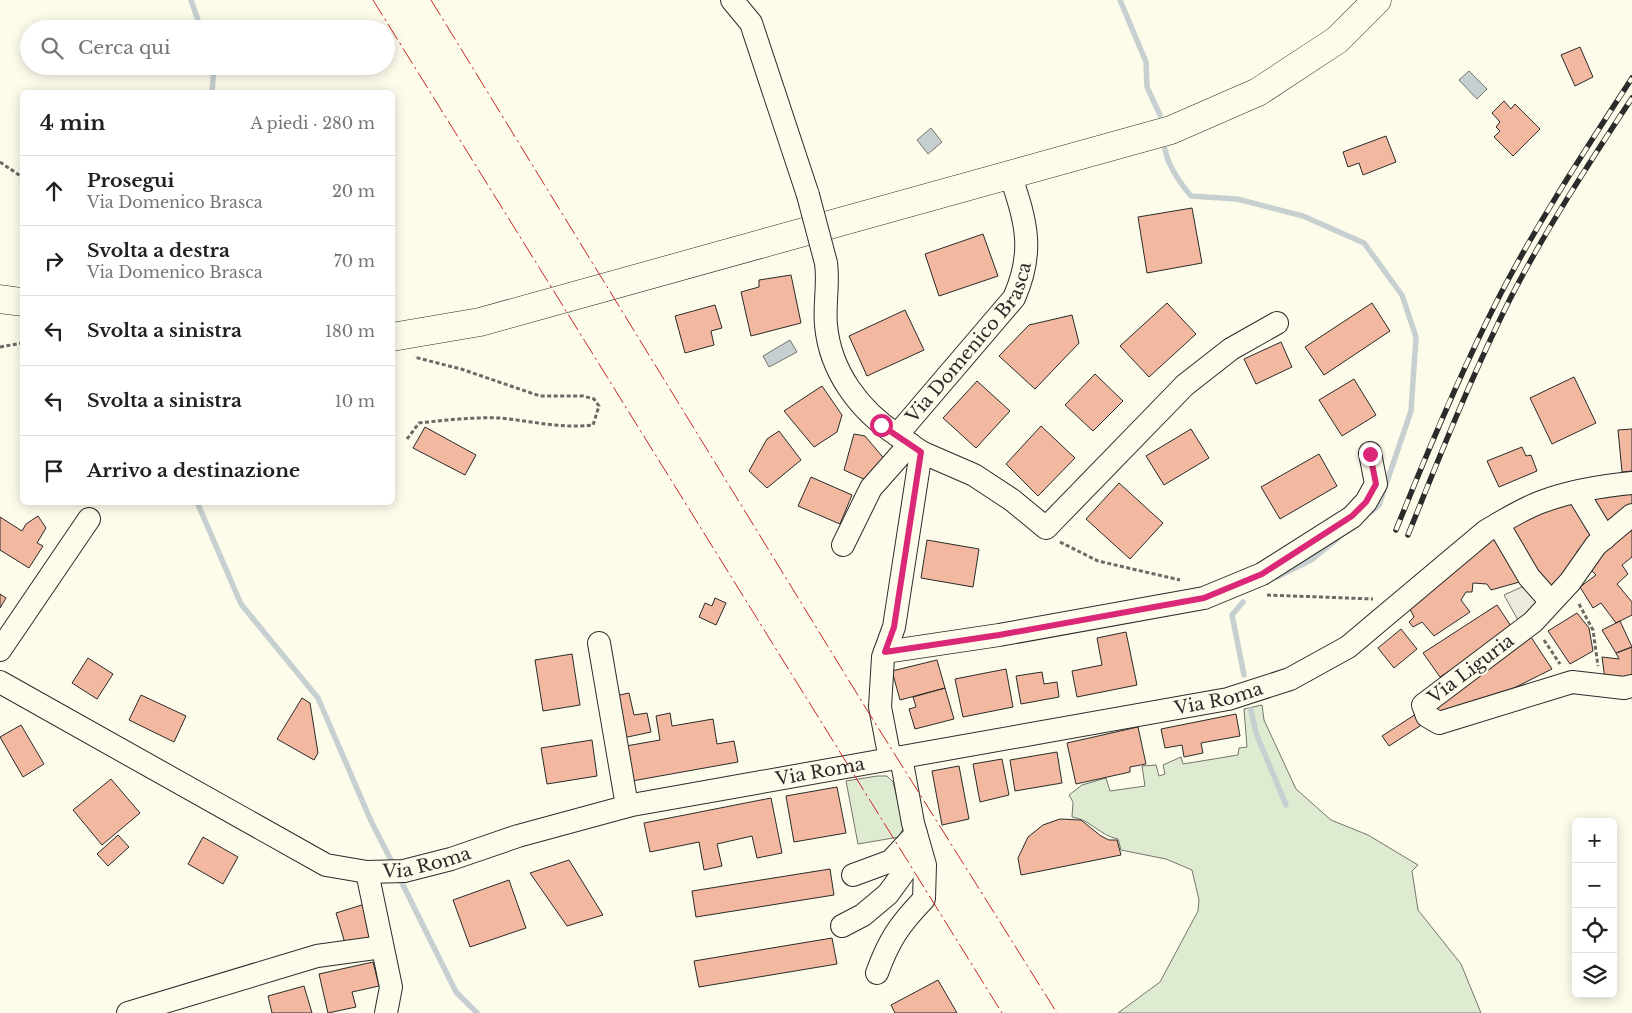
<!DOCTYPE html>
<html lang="it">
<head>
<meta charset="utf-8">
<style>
	:root { --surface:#fff; --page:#f6f6f6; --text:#202124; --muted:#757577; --line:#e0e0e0 }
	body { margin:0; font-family:"Libre Baskerville",serif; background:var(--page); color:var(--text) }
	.controls { position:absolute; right:15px; bottom:15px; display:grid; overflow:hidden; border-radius:8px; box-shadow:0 2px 12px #0003 }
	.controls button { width:45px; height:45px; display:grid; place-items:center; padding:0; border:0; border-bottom:1px solid var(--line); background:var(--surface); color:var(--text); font:25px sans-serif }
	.stop { position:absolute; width:15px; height:15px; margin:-11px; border:4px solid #db2777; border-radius:50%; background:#fff }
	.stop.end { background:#db2777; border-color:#fff; box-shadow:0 1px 5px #0008 }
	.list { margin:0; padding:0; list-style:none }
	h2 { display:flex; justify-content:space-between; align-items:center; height:65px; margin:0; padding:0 20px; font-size:21px }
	h2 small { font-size:16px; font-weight:400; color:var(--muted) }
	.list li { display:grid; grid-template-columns:32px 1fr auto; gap:15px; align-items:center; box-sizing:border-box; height:70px; padding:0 20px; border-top:1px solid var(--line) }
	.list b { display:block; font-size:19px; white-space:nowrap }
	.list p { margin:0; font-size:16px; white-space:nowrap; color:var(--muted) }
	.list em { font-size:16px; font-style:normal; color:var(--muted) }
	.icon { flex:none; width:28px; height:28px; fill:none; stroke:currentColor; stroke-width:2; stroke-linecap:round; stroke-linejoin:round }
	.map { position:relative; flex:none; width:1632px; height:1013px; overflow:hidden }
	.search { position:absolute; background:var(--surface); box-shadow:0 2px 12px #0003; left:20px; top:20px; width:375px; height:55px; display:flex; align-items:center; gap:12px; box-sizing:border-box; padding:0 18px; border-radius:28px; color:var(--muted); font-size:19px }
	.panel { position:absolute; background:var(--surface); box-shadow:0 2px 12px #0003; left:20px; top:90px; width:375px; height:415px; border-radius:8px }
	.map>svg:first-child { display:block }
	.green { fill:#deebd1; stroke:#74746e }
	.parking { fill:#eceadb; stroke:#74746e }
	.water { fill:#c7d0d0; stroke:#74746e }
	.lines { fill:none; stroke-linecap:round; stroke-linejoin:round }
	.stream { stroke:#c7d0d0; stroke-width:5.5 }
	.building { fill:#f2b8a0; stroke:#2b2b2b }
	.minor-casing { stroke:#2b2b2b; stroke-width:24 }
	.major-casing { stroke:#2b2b2b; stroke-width:29 }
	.path { stroke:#6a6964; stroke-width:3; stroke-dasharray:4 2.5; stroke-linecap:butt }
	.minor { stroke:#fdfbea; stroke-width:22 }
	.major { stroke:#fdfbea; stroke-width:28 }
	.rail-casing { stroke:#2b2b2b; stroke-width:5.5 }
	.rail { stroke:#fdfbea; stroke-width:4; stroke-dasharray:11; stroke-linecap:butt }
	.minor-bridge-casing { stroke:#2b2b2b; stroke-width:24; stroke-linecap:butt }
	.minor-bridge { stroke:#fdfbea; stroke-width:22 }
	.power { stroke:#c62828; stroke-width:1; stroke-dasharray:18 4 2.5 4; stroke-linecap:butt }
	.route { stroke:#db2777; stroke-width:6 }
	.labels { text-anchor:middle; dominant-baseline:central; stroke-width:4; stroke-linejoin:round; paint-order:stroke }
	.street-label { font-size:18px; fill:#2b2b2b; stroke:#fdfbea }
</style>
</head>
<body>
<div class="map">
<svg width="1632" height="1013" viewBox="0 0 1632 1013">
	<rect width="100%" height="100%" fill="#fdfbea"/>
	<path class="green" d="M 1262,705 L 1264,720 L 1296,789 L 1331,820 L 1368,835 L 1418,865 L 1412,871 L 1418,910 L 1461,964 L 1481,1013 L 1118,1013 L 1160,982 L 1198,911 L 1199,900 L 1192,870 L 1166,859 L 1121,850 L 1118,839 C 1100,836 1090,819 1072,817 L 1073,802 L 1069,795 L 1082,785 L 1106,778 L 1110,791 L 1145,786 L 1142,766 L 1156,765 L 1159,776 L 1165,774 L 1163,765 L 1181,757 L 1183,764 L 1238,755 L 1239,748 L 1247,747 L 1244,709 Z
		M 877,776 L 887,776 L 893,782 L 904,826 L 899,837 L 858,844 L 846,781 Z"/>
	<path class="parking" d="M 1526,585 L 1546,596 L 1519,622 L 1504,595 Z"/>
	<path class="water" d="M 1469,71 L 1487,89 L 1477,99 L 1459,80 Z
		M 931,128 L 942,142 L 928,154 L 917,140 Z
		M 790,340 L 797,352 L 769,367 L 763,356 Z"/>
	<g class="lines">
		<path class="stream" d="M 191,0 L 201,29
			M 1120,0 L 1146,62 L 1147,87 L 1160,115
			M 212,92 L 214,66
			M 1165,149 C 1168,166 1180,183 1191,196 L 1237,199 L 1303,216 L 1364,243 L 1402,295 L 1416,337 L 1411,411 L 1379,505 L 1371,512
			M 197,502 L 241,604 L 318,698 L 371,821 L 394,866
			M 1277,577 L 1311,560 L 1338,538
			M 1243,602 L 1232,615 L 1244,675
			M 1251,710 L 1256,733 L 1286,805
			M 399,877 L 456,992 L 477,1013"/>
	</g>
	<path class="building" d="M 1580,47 L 1593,77 L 1575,86 L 1561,55 Z
		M 1504,101 L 1511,109 L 1515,104 L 1540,129 L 1513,156 L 1494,137 L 1500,131 L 1496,127 L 1500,122 L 1492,113 Z
		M 1386,136 L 1396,162 L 1363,175 L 1359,163 L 1348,167 L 1343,152 Z
		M 1192,208 L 1202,263 L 1147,273 L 1138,217 Z
		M 983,234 L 998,276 L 939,296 L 925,254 Z
		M 791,275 L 801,323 L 751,336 L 741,292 L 759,287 L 759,280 Z
		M 1167,303 L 1196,334 L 1149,377 L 1120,346 Z
		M 1372,303 L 1390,331 L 1324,375 L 1305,347 Z
		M 715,305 L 722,328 L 711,331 L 714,345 L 685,353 L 675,316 Z
		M 905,310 L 924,350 L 867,376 L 849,336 Z
		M 1072,315 L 1079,343 L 1035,389 L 999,356 L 1029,325 Z
		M 1281,342 L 1292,367 L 1256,384 L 1244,359 Z
		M 1095,374 L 1123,401 L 1093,431 L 1065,405 Z
		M 1574,377 L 1596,423 L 1552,444 L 1530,398 Z
		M 1354,379 L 1376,415 L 1342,436 L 1319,400 Z
		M 977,381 L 1010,411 L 976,448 L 943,418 Z
		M 822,386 L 842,415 L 837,432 L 814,447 L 784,411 Z
		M 1041,426 L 1075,458 L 1038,496 L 1006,464 Z
		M 425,427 L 476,455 L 465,475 L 413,448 Z
		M 1191,429 L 1209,458 L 1164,485 L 1146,456 Z
		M 1632,429 L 1632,471 L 1622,472 L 1618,430 Z
		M 779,431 L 801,460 L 767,488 L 749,471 L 767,439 Z
		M 854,434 L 865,436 L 887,462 L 868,481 L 844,470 Z
		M 1522,447 L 1526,456 L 1531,455 L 1537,471 L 1499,487 L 1487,461 Z
		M 1319,454 L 1337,486 L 1280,519 L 1261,487 Z
		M 811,477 L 852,495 L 840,524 L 798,506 Z
		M 1119,483 L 1163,523 L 1130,559 L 1086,519 Z
		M 1632,492 L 1632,507 L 1604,529 L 1587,498 Z
		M 1577,499 L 1597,533 L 1577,551 L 1580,557 L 1552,588 L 1506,531 L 1534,515 Z
		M 38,516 L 46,528 L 37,543 L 43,546 L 29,568 L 0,550 L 0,517 L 22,531 L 26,524 Z
		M 1626,525 L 1632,531 L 1632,557 L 1622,565 L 1628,574 L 1617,584 L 1632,602 L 1632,615 L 1616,623 L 1601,603 L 1593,608 L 1580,587 L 1596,575 L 1588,567 Z
		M 1499,535 L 1523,581 L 1491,590 L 1487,584 L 1473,583 L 1472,592 L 1466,592 L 1461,600 L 1470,612 L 1434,636 L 1422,622 L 1413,627 L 1409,622 L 1414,617 L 1409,607 L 1475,545 Z
		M 927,540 L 979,549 L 973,587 L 921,578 Z
		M 0,594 L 6,598 L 0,608 Z
		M 715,598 L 726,603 L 716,625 L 699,617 L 705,603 L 712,606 Z
		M 1497,605 L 1513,629 L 1440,677 L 1423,653 Z
		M 1577,613 L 1589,628 L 1593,651 L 1570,664 L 1548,631 Z
		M 1620,621 L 1632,647 L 1616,653 L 1602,630 Z
		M 1401,629 L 1417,649 L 1394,668 L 1378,648 Z
		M 1527,631 L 1552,669 L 1490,700 L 1431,715 L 1428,705 Z
		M 1126,632 L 1137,685 L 1077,697 L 1072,671 L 1102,665 L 1097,638 Z
		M 1632,647 L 1632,679 L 1605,679 L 1602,657 L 1619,659 L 1616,653 Z
		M 572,654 L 580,705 L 543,711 L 535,660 Z
		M 88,658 L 113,674 L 97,699 L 72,683 Z
		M 937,660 L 945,688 L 900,700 L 892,671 Z
		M 1006,669 L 1013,707 L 963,717 L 955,679 Z
		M 1042,672 L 1044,684 L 1057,682 L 1059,697 L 1021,704 L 1016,676 Z
		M 945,688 L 954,719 L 915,729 L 909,709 L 916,707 L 913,697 Z
		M 629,693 L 634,715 L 647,713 L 651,732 L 623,738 L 615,696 Z
		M 141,695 L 186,716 L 174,742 L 129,720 Z
		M 302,698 L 310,703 L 318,753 L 314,760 L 277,739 Z
		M 670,713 L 672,726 L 713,719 L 717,744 L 734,741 L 738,762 L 632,781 L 626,746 L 660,740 L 656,716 Z
		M 1236,714 L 1240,736 L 1201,743 L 1203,753 L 1184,757 L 1182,745 L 1165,748 L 1161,729 Z
		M 1416,714 L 1423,724 L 1389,746 L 1382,736 Z
		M 21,725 L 44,764 L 23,777 L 0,737 Z
		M 1138,727 L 1146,764 L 1130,767 L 1130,772 L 1076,784 L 1067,743 Z
		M 592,740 L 597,776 L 547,784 L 541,748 Z
		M 1057,752 L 1062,783 L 1015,791 L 1010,760 Z
		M 1002,759 L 1009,795 L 980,802 L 973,764 Z
		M 959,766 L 969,819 L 942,825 L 932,771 Z
		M 111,779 L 140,813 L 102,845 L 73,810 Z
		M 837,787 L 846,833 L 794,842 L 786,796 Z
		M 771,798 L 782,853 L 757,858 L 752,836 L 717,844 L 722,866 L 704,870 L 699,842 L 650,852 L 644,823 Z
		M 1060,819 L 1081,820 L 1101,836 L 1109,840 L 1117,840 L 1121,855 L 1021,875 L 1018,858 L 1028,837 L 1043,825 Z
		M 118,835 L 129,847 L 108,866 L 97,854 Z
		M 203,837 L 238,857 L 223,884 L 188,864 Z
		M 569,860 L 603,915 L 567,926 L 530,873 Z
		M 830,869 L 834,895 L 696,917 L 692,891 Z
		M 509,880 L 526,928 L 470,947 L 453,900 Z
		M 365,904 L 376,941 L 347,950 L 336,913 Z
		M 832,938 L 837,964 L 699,987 L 694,961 Z
		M 373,962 L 379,986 L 352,992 L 356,1007 L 328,1013 L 319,974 Z
		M 938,980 L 957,1013 L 895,1013 L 891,1005 Z
		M 304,986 L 312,1013 L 272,1013 L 268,996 Z"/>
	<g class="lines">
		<defs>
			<g id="minor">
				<path d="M 732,0 L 751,23 L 808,195"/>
				<path d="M 826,263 C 829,284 824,304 826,325 C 830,371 859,410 897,435"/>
				<path d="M 921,452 L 974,475 L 1012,500 L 1046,528 L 1185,385 L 1231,349 L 1277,323"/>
				<path d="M 1577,492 L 1605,538"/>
				<path d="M 1632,515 L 1596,545 L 1570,582 L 1533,622 L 1423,705 L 1427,716 L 1439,723 L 1572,682 L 1624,688 L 1632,686"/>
				<path d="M 1498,524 L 1529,577 L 1551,602"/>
				<path d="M 843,545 L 871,488 L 910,444"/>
				<path d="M 599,643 L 627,806"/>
				<path d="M 0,650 L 89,519"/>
				<path d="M 885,652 L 999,635 L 1204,598 L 1262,574 L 1352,517 L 1366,502 L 1376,484 L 1370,453"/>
				<path id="s1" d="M 0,682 L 326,865 L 367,872 L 404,871 L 451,859 L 518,836 L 632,805 L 1228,699 L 1290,679 L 1348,647 L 1486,531 C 1503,521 1522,509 1541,502 C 1570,491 1601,486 1632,483"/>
				<path id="s2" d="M 890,759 L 880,707 L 883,657 L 894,627 L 921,452 L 897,435 L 1014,298 C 1035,251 1026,221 1010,174"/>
				<path d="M 367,872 L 391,987 L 386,1013"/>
				<path d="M 853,875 L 891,861 L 916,834"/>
				<path d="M 842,926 L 863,915 L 888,894 L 920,850"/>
				<path d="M 877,973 C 889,940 899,925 924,899 L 925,865 L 913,823 L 901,757"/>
				<path d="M 128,1013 L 317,956 L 382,947"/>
			</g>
			<path id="major" d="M 0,299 L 22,302
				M 392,337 L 480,322 L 1171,130 L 1258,92 L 1337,40 L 1377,0"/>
		</defs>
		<use href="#minor" class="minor-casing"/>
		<use href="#major" class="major-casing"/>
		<path class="path" d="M 0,162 L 22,177
			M 0,347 L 22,343
			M 407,439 L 419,423 C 446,420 473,417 500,418 C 531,421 563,429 593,425 L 599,406 L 594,399 L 583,396 L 540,396 L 461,369 L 414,357
			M 1060,542 L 1098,561 L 1180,580
			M 1267,595 L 1373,599
			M 1579,604 L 1593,630 L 1598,666
			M 1544,640 L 1560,664"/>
		<use href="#minor" class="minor"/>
		<use href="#major" class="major"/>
		<defs>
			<path id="rail" d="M 1396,530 C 1428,450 1461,371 1500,295 C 1539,220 1586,149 1632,78
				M 1408,535 C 1440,455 1472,375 1510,299 C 1546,229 1589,163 1632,98"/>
		</defs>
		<use href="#rail" class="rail-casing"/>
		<use href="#rail" class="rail"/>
		<defs>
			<path id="minor-bridge" d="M 808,195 L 826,263"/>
		</defs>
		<use href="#minor-bridge" class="minor-bridge-casing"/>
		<use href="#minor-bridge" class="minor-bridge"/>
		<path class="power" d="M 373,0 L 1002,1013
			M 431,0 L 867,710 L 1057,1013"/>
	</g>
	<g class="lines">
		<path class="route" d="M 881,425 L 921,452 L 894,627 L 885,652 L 999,635 L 1204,598 L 1262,574 L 1352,516 L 1366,502 L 1376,484 L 1370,454"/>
	</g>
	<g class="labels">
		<g class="street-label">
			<text stroke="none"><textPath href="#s2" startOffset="460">Via Domenico Brasca</textPath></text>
			<text transform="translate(1471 669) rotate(-37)">Via Liguria</text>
			<text stroke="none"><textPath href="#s1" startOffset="1286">Via Roma</textPath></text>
			<text stroke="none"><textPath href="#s1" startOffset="881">Via Roma</textPath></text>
			<text stroke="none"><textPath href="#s1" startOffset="476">Via Roma</textPath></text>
		</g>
	</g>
</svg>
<div class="controls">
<button>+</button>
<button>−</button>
<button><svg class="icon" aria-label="locate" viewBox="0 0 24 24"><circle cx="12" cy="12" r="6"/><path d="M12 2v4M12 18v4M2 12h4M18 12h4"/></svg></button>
<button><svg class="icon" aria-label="layers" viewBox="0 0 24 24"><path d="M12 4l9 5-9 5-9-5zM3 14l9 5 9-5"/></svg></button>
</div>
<div class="stop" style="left:881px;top:425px"></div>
<div class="stop end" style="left:1370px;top:454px"></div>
<div class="search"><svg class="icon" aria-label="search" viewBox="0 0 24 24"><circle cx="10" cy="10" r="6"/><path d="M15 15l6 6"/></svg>Cerca qui</div>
<section class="panel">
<h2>4 min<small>A piedi · 280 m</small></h2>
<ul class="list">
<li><svg class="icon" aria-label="ahead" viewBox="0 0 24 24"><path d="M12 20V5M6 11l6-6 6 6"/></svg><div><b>Prosegui</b><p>Via Domenico Brasca</p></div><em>20 m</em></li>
<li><svg class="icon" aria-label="right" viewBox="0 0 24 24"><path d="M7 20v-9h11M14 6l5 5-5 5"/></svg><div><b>Svolta a destra</b><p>Via Domenico Brasca</p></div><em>70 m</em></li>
<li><svg class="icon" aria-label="left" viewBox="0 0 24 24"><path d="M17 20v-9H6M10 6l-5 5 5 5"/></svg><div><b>Svolta a sinistra</b></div><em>180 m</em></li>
<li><svg class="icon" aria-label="left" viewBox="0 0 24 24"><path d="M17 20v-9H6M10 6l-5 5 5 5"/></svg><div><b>Svolta a sinistra</b></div><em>10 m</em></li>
<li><svg class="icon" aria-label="arrive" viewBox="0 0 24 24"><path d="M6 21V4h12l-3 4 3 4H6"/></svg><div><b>Arrivo a destinazione</b></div></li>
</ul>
</section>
</div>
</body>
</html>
